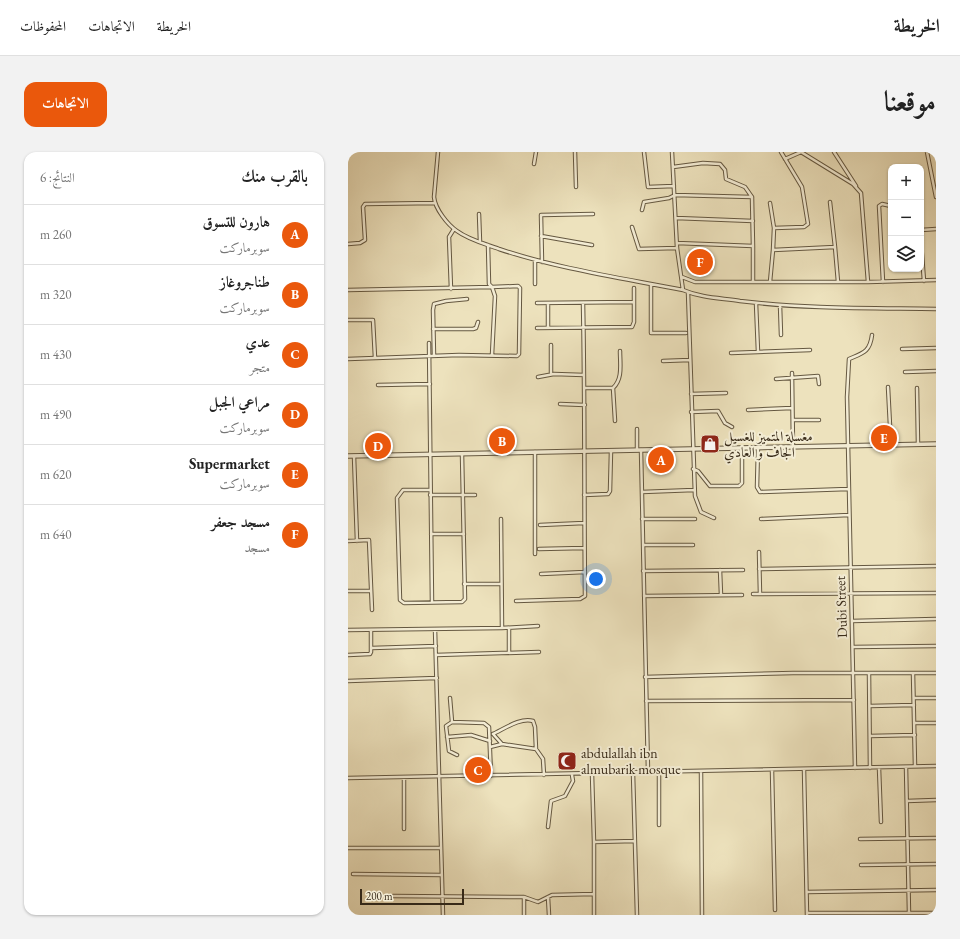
<!DOCTYPE html>
<html lang="ar">
<head>
<meta charset="utf-8">
<style>
	:root { --surface:#fff; --page:#f2f2f2; --text:#222; --muted:#767676; --line:#e0e0e0; --accent:#ea580c }
	body { margin:0; font-family:"EB Garamond",Amiri,serif; background:var(--page); color:var(--text); direction:rtl }
	.controls { position:absolute; right:12px; top:12px; display:grid; overflow:hidden; border-radius:8px; box-shadow:0 1px 3px #0004 }
	.controls button { width:36px; height:36px; display:grid; place-items:center; padding:0; border:0; border-bottom:1px solid var(--line); background:var(--surface); color:var(--text); font:20px sans-serif }
	.scale { position:absolute; left:12px; bottom:10px; width:104px; box-sizing:border-box; padding-left:4px; border:2px solid #382a18; border-top:0; font-size:11px; line-height:14px; white-space:nowrap; color:#382a18; -webkit-text-stroke:3px #f3ecd4; paint-order:stroke }
	.you { position:absolute; left:248px; top:427px; width:14px; height:14px; margin:-10px; border:3px solid #fff; border-radius:50%; background:#1a73e8; box-shadow:0 0 0 6px #1a73e833 }
	.badge { display:grid; place-items:center; width:26px; height:26px; border-radius:50%; background:var(--accent); color:#fff; font-size:13px; font-weight:700 }
	.pin { position:absolute; translate:-50% -50%; border:2px solid #fff; box-shadow:0 1px 4px #0006 }
	.list { margin:0; padding:0; list-style:none }
	h2 { display:flex; justify-content:space-between; align-items:center; height:52px; margin:0; padding:0 16px; font-size:17px }
	h2 small { font-size:13px; font-weight:400; color:var(--muted) }
	.list li { display:grid; grid-template-columns:26px 1fr auto; gap:12px; align-items:center; box-sizing:border-box; height:60px; padding:0 16px; border-top:1px solid var(--line) }
	.list b { display:block; font-size:15px; white-space:nowrap }
	.list p { margin:0; font-size:13px; white-space:nowrap; color:var(--muted) }
	.list em { font-size:13px; font-style:normal; color:var(--muted) }
	.icon { flex:none; width:22px; height:22px; fill:none; stroke:currentColor; stroke-width:2; stroke-linecap:round; stroke-linejoin:round }
	.map { position:relative; flex:none; width:588px; height:763px; overflow:hidden; direction:ltr; border-radius:12px }
	header { display:flex; align-items:center; gap:24px; box-sizing:border-box; height:56px; padding:0 20px; background:var(--surface); border-bottom:1px solid var(--line) }
	header strong { font-size:19px }
	nav { display:flex; gap:22px; margin-inline-start:auto; font-size:14px }
	.intro { display:flex; align-items:center; justify-content:space-between; box-sizing:border-box; height:96px; padding:0 24px }
	h1 { margin:0; font-size:28px }
	.button { padding:10px 18px; border-radius:12px; background:var(--accent); color:#fff; font-size:14px; font-weight:700 }
	main { display:flex; gap:24px; padding:0 24px }
	aside { flex:1; background:var(--surface); border-radius:12px; box-shadow:0 1px 3px #0004 }
	.map>svg:first-child { display:block }
	.lines { fill:none; stroke-linecap:round; stroke-linejoin:round }
	.minor-casing { stroke:#655841; stroke-width:4.5 }
	.tertiary-casing { stroke:#655841; stroke-width:5.5 }
	.minor { stroke:#f3ecd4; stroke-width:2.5 }
	.tertiary { stroke:#f3ecd4; stroke-width:3.5 }
	.labels { text-anchor:middle; dominant-baseline:central; stroke-width:4; stroke-linejoin:round; paint-order:stroke }
	.poi-label { font-size:14px; fill:#382a18; stroke:#f3ecd4; text-anchor:start }
	.street-label { font-size:14px; fill:#382a18; stroke:#f3ecd4 }
</style>
</head>
<body>
<header>
<strong>الخريطة</strong>
<nav><a>الخريطة</a><a>الاتجاهات</a><a>المحفوظات</a></nav>
</header>
<div class="intro"><h1>موقعنا</h1><a class="button">الاتجاهات</a></div>
<main>
<div class="map">
<svg width="588" height="763" viewBox="0 0 588 763">
	<rect width="100%" height="100%" fill="#ede2bd"/>
	<filter id="stains"><feTurbulence type="fractalNoise" baseFrequency=".005" numOctaves="4"/><feColorMatrix values="0 0 0 0 .2 0 0 0 0 .09 0 0 0 0 .02 0 0 0 .5 -.17"/></filter>
	<radialGradient id="worn" r=".72"><stop offset=".6" stop-color="#630" stop-opacity="0"/><stop offset="1" stop-color="#630" stop-opacity=".3"/></radialGradient>
	<g class="lines">
		<defs>
			<path id="minor" d="M 90,0 L 86,45 C 87,57 100,73 109,79 C 121,88 138,92 151,97 C 211,117 274,126 335,138
				M 227,0 L 228,35
				M 296,0 L 300,35 L 326,34
				M 324,0 L 329,96 L 335,138 C 353,146 373,146 392,149 C 457,157 523,156 588,157
				M 486,0 L 508,34
				M 579,0 L 588,45
				M 437,7 L 453,0 L 505,32 L 513,41 L 520,130
				M 186,12 L 188,0
				M 325,15 L 355,11 L 372,12 L 377,18 L 378,27 L 397,35 L 404,45
				M 482,50 L 487,95
				M 422,51 L 426,76
				M 294,58 L 296,50 L 321,46 L 327,43 L 404,45 L 405,94
				M 131,62 L 132,90
				M 328,66 L 405,69
				M 284,75 L 291,97 L 329,96
				M 573,78 L 588,77
				M 193,84 L 244,93
				M 573,90 L 576,129
				M 329,91 L 405,94 L 405,130
				M 0,92 L 12,91 L 17,88 L 15,55 L 17,52 L 87,51
				M 425,98 L 426,76 L 456,75 L 460,72 L 454,35 L 433,0
				M 187,108 L 187,132
				M 194,110 L 193,63 L 245,62
				M 334,125 L 347,130 L 520,130 L 588,128
				M 422,130 L 425,98 L 487,95 L 490,130
				M 535,130 L 531,54 L 534,52 L 543,54
				M 303,133 L 303,181 L 338,181
				M 103,137 L 101,85 L 106,77
				M 0,138 L 144,135 L 147,144 L 144,203
				M 340,140 L 347,344 L 353,360 L 366,366
				M 189,151 L 285,150
				M 408,151 L 410,200 L 462,198
				M 432,153 L 433,183
				M 0,168 L 25,168 L 27,206
				M 189,176 L 284,175 L 286,170 L 286,136
				M 200,176 L 200,151
				M 85,177 L 125,177 L 128,176 L 130,170
				M 81,191 L 84,450
				M 203,193 L 203,222
				M 554,197 L 588,196
				M 383,201 L 410,200
				M 86,204 L 85,158 L 86,152 L 98,149 L 119,147
				M 0,207 L 111,203 L 169,204 L 171,202 L 172,136 L 170,134 L 144,135 L 141,132 L 140,93
				M 315,209 L 342,208
				M 557,220 L 588,219
				M 444,221 L 445,295
				M 190,225 L 206,222 L 236,223
				M 428,227 L 470,224 L 471,232
				M 30,233 L 82,232
				M 540,235 L 543,293
				M 237,236 L 265,236 C 275,227 272,212 272,199
				M 265,236 L 267,269
				M 569,236 L 570,292
				M 343,242 L 378,241
				M 212,252 L 237,253
				M 400,258 L 444,256
				M 343,260 L 370,259 L 377,271 L 384,275
				M 445,268 L 471,268
				M 289,277 L 289,298
				M 410,295 L 409,335 L 412,340 L 500,337
				M 293,298 L 300,619
				M 6,304 L 9,389
				M 345,317 L 350,319 L 362,334 L 391,334 L 394,331 L 394,296
				M 82,338 L 55,338 L 49,346 L 52,448 L 56,451 L 114,450 L 117,447 L 114,302
				M 294,340 L 346,338
				M 82,343 L 127,343
				M 236,343 L 260,342 L 262,339 L 263,299
				M 294,367 L 347,367
				M 413,367 L 501,363
				M 192,373 L 236,371
				M 83,382 L 116,382
				M 0,389 L 21,388 L 24,458
				M 295,393 L 345,393
				M 191,397 L 236,396
				M 411,400 L 412,442
				M 187,402 L 187,300
				M 411,417 L 588,414
				M 372,418 L 373,443
				M 295,419 L 395,418
				M 193,422 L 237,420
				M 116,432 L 153,432
				M 0,439 L 23,439
				M 405,442 L 588,441
				M 296,444 L 394,443
				M 168,449 L 232,447 L 237,444 C 236,347 237,249 235,151
				M 504,469 L 588,467
				M 154,476 L 190,474
				M 161,476 L 161,501
				M 87,477 L 95,763
				M 0,478 L 154,476 L 153,367
				M 505,495 L 588,494
				M 24,496 L 88,494
				M 0,503 L 22,502 L 23,500 L 23,478
				M 88,503 L 191,500
				M 565,521 L 567,614
				M 521,522 L 522,616
				M 297,525 L 445,521 L 588,521
				M 0,529 L 89,526
				M 102,546 L 104,570 L 98,574 L 101,599 L 109,603
				M 566,546 L 588,546
				M 298,549 L 506,548
				M 522,554 L 566,553
				M 104,570 L 136,571 L 141,575 L 143,624
				M 566,571 L 588,571
				M 145,582 L 154,592 L 188,597 L 195,607 L 196,623
				M 145,582 C 156,577 173,565 185,569 L 187,575 L 188,597
				M 522,584 L 567,583
				M 99,585 L 123,583 L 142,589
				M 142,595 L 154,592
				M 558,615 L 561,761
				M 507,616 L 499,245 L 501,207 C 515,201 522,200 524,183
				M 531,616 L 533,670
				M 456,617 L 459,763
				M 424,618 L 427,758
				M 353,619 L 354,763
				M 311,620 L 311,673
				M 285,621 L 289,763
				M 244,622 L 246,690 L 246,763
				M 56,625 L 56,677
				M 0,626 L 588,614
				M 559,649 L 588,648
				M 200,675 L 203,649 L 217,644 L 225,629 L 224,623
				M 512,687 L 588,686
				M 246,690 L 287,689
				M 0,696 L 93,696
				M 513,713 L 588,712
				M 5,722 L 93,723
				M 459,740 L 588,738
				M 45,744 L 176,745 L 190,750 L 204,743 L 246,742
				M 176,745 L 176,763
				M 200,745 L 201,763
				M 459,761 L 588,761"/>
			<path id="tertiary" d="M 0,304 L 588,292"/>
		</defs>
		<use href="#minor" class="minor-casing"/>
		<use href="#tertiary" class="tertiary-casing"/>
		<use href="#minor" class="minor"/>
		<use href="#tertiary" class="tertiary"/>
	</g>
	<defs>
		<symbol id="shop-square" viewBox="-11 -11 22 22"><rect x="-9" y="-9" width="18" height="18" rx="4" fill="#8f2418" stroke="#f3ecd4"/><path d="M-5-2.5h2.3a2.7 3.5 0 0 1 5.4 0H5L5.5 6h-11ZM-1.5-2.5h3a1.5 2.3 0 0 0-3 0Z" fill="#fff"/></symbol>
		<symbol id="mosque-square" viewBox="-11 -11 22 22"><rect x="-9" y="-9" width="18" height="18" rx="4" fill="#8f2418" stroke="#f3ecd4"/><path d="M3.5-4.9A6 6 0 1 0 3.5 4.9A5 5 0 1 1 3.5-4.9Z" fill="#fff"/></symbol>
	</defs>
	<g fill-rule="evenodd">
		<use href="#shop-square" x="351" y="281" width="22" height="22"/>
		<use href="#mosque-square" x="208" y="598" width="22" height="22"/>
	</g>
	<g class="labels">
		<g class="poi-label">
			<text x="376" y="284">مغسلة المتميز للغسيل<tspan x="376" dy="16">الجاف و العادي</tspan></text>
			<text x="233" y="601">abdulallah ibn<tspan x="233" dy="16">almubarik mosque</tspan></text>
		</g>
		<g class="street-label">
			<text transform="translate(493 455) rotate(-92)">Dubi Street</text>
		</g>
	</g>
	<rect width="100%" height="100%" filter="url(#stains)"/>
	<rect width="100%" height="100%" fill="url(#worn)"/>
</svg>
<div class="controls">
<button>+</button>
<button>−</button>
<button><svg class="icon" aria-label="layers" viewBox="0 0 24 24"><path d="M12 4l9 5-9 5-9-5zM3 14l9 5 9-5"/></svg></button>
</div>
<div class="scale">200 m</div>
<div class="you"></div>
<div class="pin badge" style="left:313px;top:308px">A</div>
<div class="pin badge" style="left:154px;top:289px">B</div>
<div class="pin badge" style="left:130px;top:618px">C</div>
<div class="pin badge" style="left:30px;top:294px">D</div>
<div class="pin badge" style="left:536px;top:286px">E</div>
<div class="pin badge" style="left:352px;top:110px">F</div>
</div>
<aside>
<h2>بالقرب منك<small>النتائج: 6</small></h2>
<ul class="list">
<li><span class="badge">A</span><div><b>هارون للتسوق</b><p>سوبرماركت</p></div><em>260 m</em></li>
<li><span class="badge">B</span><div><b>طناجروغاز</b><p>سوبرماركت</p></div><em>320 m</em></li>
<li><span class="badge">C</span><div><b>عدي</b><p>متجر</p></div><em>430 m</em></li>
<li><span class="badge">D</span><div><b>مراعي الجبل</b><p>سوبرماركت</p></div><em>490 m</em></li>
<li><span class="badge">E</span><div><b>Supermarket</b><p>سوبرماركت</p></div><em>620 m</em></li>
<li><span class="badge">F</span><div><b>مسجد جعفر</b><p>مسجد</p></div><em>640 m</em></li>
</ul>
</aside>
</main>
</body>
</html>
